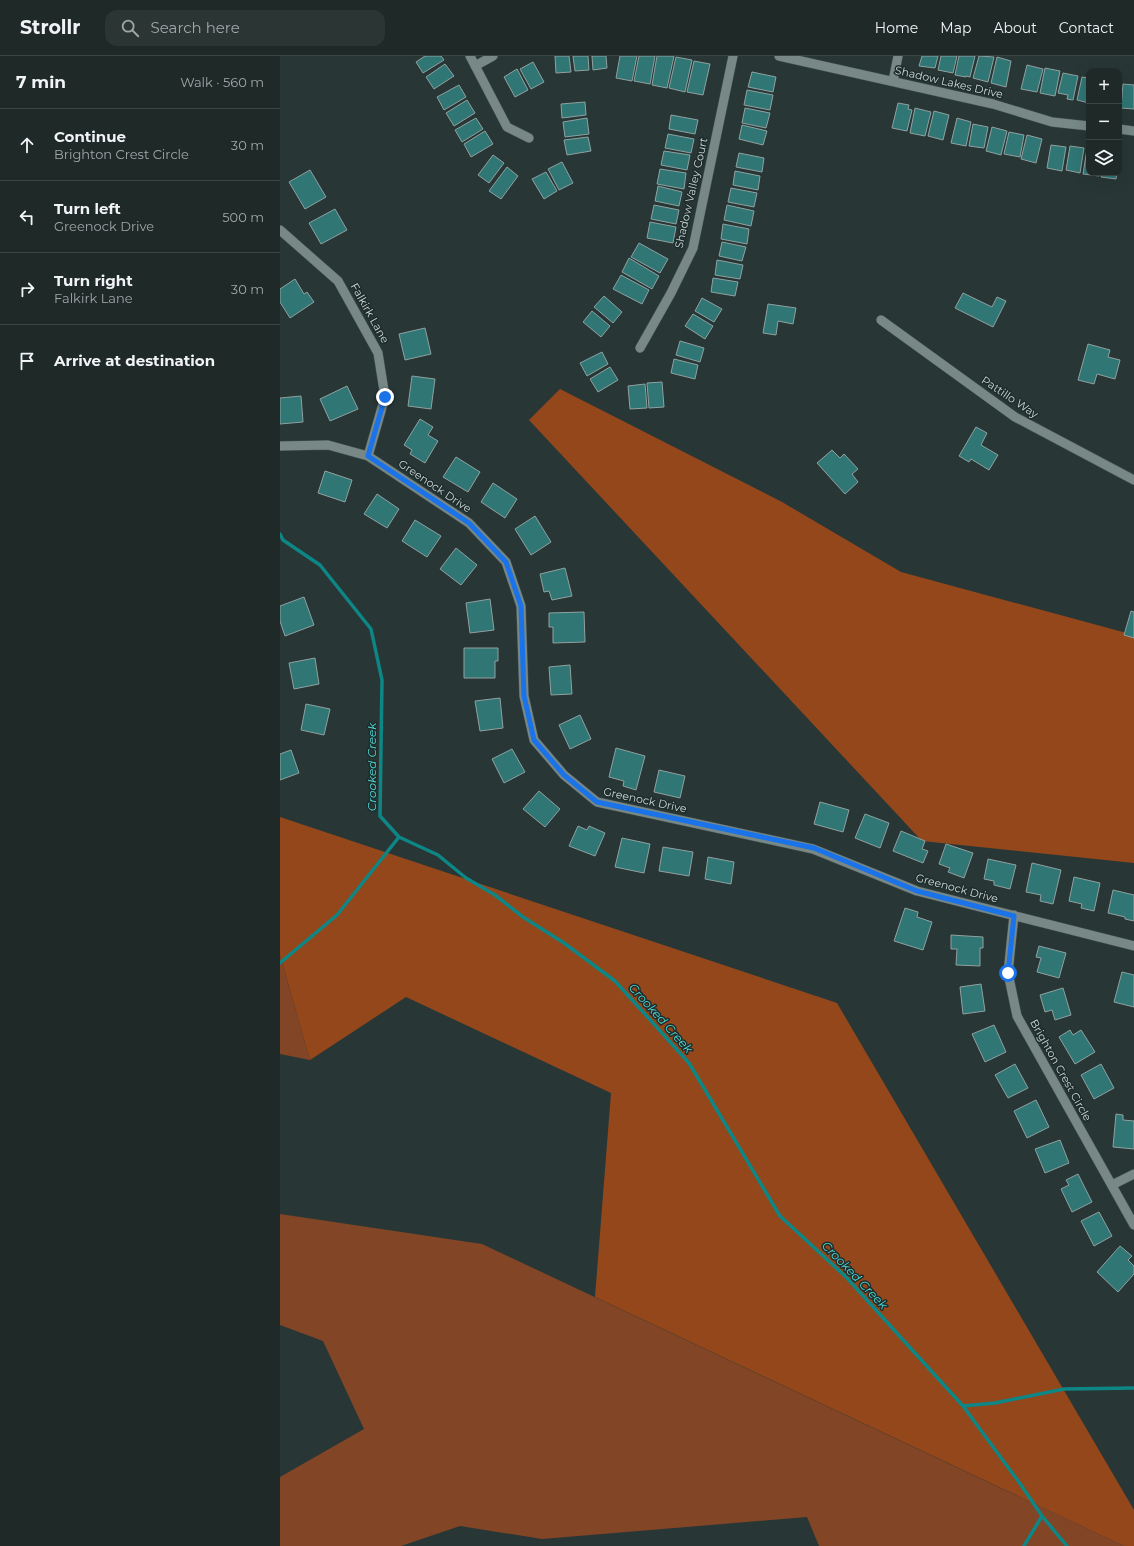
<!DOCTYPE html>
<html lang="en">
<head>
<meta charset="utf-8">
<style>
	:root { --surface:#1e2928; --page:#2b3534; --text:#f1f3f6; --muted:#a1a6a8; --line:#3c4545 }
	body { margin:0; font-family:Montserrat,sans-serif; background:var(--page); color:var(--text) }
	.controls { position:absolute; right:12px; top:12px; display:grid; overflow:hidden; border-radius:8px; box-shadow:0 4px 16px #0002 }
	.controls button { width:36px; height:36px; display:grid; place-items:center; padding:0; border:0; border-bottom:1px solid var(--line); background:var(--surface); color:var(--text); font:20px sans-serif }
	.stop { position:absolute; width:12px; height:12px; margin:-9px; border:3px solid #1a73e8; border-radius:50%; background:#fff }
	.stop.end { background:#1a73e8; border-color:#fff; box-shadow:0 1px 4px #0008 }
	.list { margin:0; padding:0; list-style:none }
	h2 { display:flex; justify-content:space-between; align-items:center; height:52px; margin:0; padding:0 16px; font-size:17px }
	h2 small { font-size:13px; font-weight:400; color:var(--muted) }
	.list li { display:grid; grid-template-columns:26px 1fr auto; gap:12px; align-items:center; box-sizing:border-box; height:72px; padding:0 16px; border-top:1px solid var(--line) }
	.list b { display:block; font-size:15px; white-space:nowrap }
	.list p { margin:0; font-size:13px; white-space:nowrap; color:var(--muted) }
	.list em { font-size:13px; font-style:normal; color:var(--muted) }
	.icon { flex:none; width:22px; height:22px; fill:none; stroke:currentColor; stroke-width:2; stroke-linecap:round; stroke-linejoin:round }
	.map { position:relative; flex:none; width:854px; height:1490px; overflow:hidden }
	header { display:flex; align-items:center; gap:24px; box-sizing:border-box; height:56px; padding:0 20px; background:var(--surface); border-bottom:1px solid var(--line) }
	header strong { font-size:19px }
	nav { display:flex; gap:22px; margin-inline-start:auto; font-size:14px }
	.search { width:280px; height:36px; background:var(--page); display:flex; align-items:center; gap:10px; box-sizing:border-box; padding:0 14px; border-radius:12px; color:var(--muted); font-size:15px }
	main { display:flex }
	aside { flex:1; background:var(--surface) }
	.map>svg:first-child { display:block }
	.green { fill:#824525 }
	.forest { fill:#94471b }
	.lines { fill:none; stroke-linecap:round; stroke-linejoin:round }
	.stream { stroke:#0e8685; stroke-width:3.5 }
	.building { fill:#2f7675; stroke:#90a1a0 }
	.street-casing { stroke:#455252; stroke-width:10 }
	.street { stroke:#778887; stroke-width:9 }
	.route { stroke:#1a73e8; stroke-width:5 }
	.labels { text-anchor:middle; dominant-baseline:central; stroke-width:3; stroke-linejoin:round; paint-order:stroke }
	.street-label { font-size:11px; fill:#ced7d7; stroke:#1e2d2c }
	.water-label { font-size:12px; font-style:italic; fill:#50dbd9; stroke:#1e2d2c }
</style>
</head>
<body>
<header>
<strong>Strollr</strong>
<div class="search"><svg class="icon" aria-label="search" viewBox="0 0 24 24"><circle cx="10" cy="10" r="6"/><path d="M15 15l6 6"/></svg>Search here</div>
<nav><a>Home</a><a>Map</a><a>About</a><a>Contact</a></nav>
</header>
<main>
<aside>
<h2>7 min<small>Walk · 560 m</small></h2>
<ul class="list">
<li><svg class="icon" aria-label="ahead" viewBox="0 0 24 24"><path d="M12 20V5M6 11l6-6 6 6"/></svg><div><b>Continue</b><p>Brighton Crest Circle</p></div><em>30 m</em></li>
<li><svg class="icon" aria-label="left" viewBox="0 0 24 24"><path d="M17 20v-9H6M10 6l-5 5 5 5"/></svg><div><b>Turn left</b><p>Greenock Drive</p></div><em>500 m</em></li>
<li><svg class="icon" aria-label="right" viewBox="0 0 24 24"><path d="M7 20v-9h11M14 6l5 5-5 5"/></svg><div><b>Turn right</b><p>Falkirk Lane</p></div><em>30 m</em></li>
<li><svg class="icon" aria-label="arrive" viewBox="0 0 24 24"><path d="M6 21V4h12l-3 4 3 4H6"/></svg><div><b>Arrive at destination</b></div></li>
</ul>
</aside>
<div class="map">
<svg width="854" height="1490" viewBox="0 0 854 1490">
	<rect width="100%" height="100%" fill="#283736"/>
	<path class="green" d="M 0,899 L 30,1004 L 0,998 Z
		M 0,1158 L 202,1188 L 844,1490 L 539,1490 L 527,1461 L 262,1483 L 180,1470 L 121,1490 L 0,1490 L 0,1421 L 84,1373 L 43,1285 L 0,1269 Z"/>
	<path class="forest" d="M 280,333 L 502,446 L 621,516 L 854,579 L 854,807 L 642,785 L 249,364 Z
		M 0,761 L 557,947 L 854,1454 L 854,1490 L 844,1490 L 315,1241 L 331,1037 L 126,941 L 30,1004 L 0,899 Z"/>
	<g class="lines">
		<path class="stream" d="M 0,478 L 3,484 L 40,509 L 91,573 L 102,624 L 100,760 L 119,781 L 158,799 L 186,822 L 215,839 L 243,861 L 284,887 L 335,925 L 409,1007 L 500,1160 L 566,1221 L 683,1350 L 741,1429 L 762,1460 L 787,1490
			M 0,907 L 57,859 L 119,781
			M 683,1350 L 715,1347 L 784,1333 L 854,1332
			M 744,1490 L 762,1460"/>
	</g>
	<path class="building" d="M 145,0 L 161,0 L 164,4 L 143,17 L 136,6 Z
		M 275,0 L 289,0 L 291,16 L 276,17 Z
		M 293,0 L 308,0 L 309,14 L 295,15 Z
		M 312,0 L 326,0 L 327,12 L 313,14 Z
		M 340,0 L 357,0 L 352,25 L 336,22 Z
		M 359,0 L 375,0 L 370,28 L 354,25 Z
		M 377,0 L 394,0 L 387,32 L 372,29 Z
		M 642,0 L 658,0 L 655,12 L 639,10 Z
		M 661,0 L 677,0 L 673,17 L 658,14 Z
		M 679,0 L 695,0 L 690,21 L 686,20 L 686,21 L 675,19 Z
		M 699,0 L 714,1 L 708,26 L 693,22 Z
		M 396,1 L 412,4 L 405,36 L 389,32 Z
		M 717,1 L 731,5 L 726,31 L 711,27 Z
		M 414,5 L 430,8 L 423,39 L 407,36 Z
		M 253,6 L 264,26 L 251,33 L 240,13 Z
		M 165,8 L 174,20 L 154,33 L 146,21 Z
		M 747,9 L 763,13 L 757,36 L 741,33 Z
		M 765,12 L 780,15 L 775,40 L 760,37 Z
		M 237,13 L 248,34 L 235,41 L 224,21 Z
		M 472,16 L 496,21 L 493,36 L 468,31 Z
		M 783,17 L 798,20 L 793,44 L 787,43 L 788,39 L 778,37 Z
		M 802,21 L 809,22 L 809,47 L 797,44 Z
		M 843,28 L 854,29 L 854,53 L 841,52 Z
		M 179,29 L 186,41 L 164,54 L 157,41 Z
		M 467,34 L 493,39 L 490,54 L 464,49 Z
		M 187,44 L 195,57 L 174,70 L 166,57 Z
		M 305,46 L 306,59 L 282,62 L 281,48 Z
		M 618,47 L 629,49 L 628,53 L 632,54 L 627,75 L 612,72 Z
		M 465,52 L 490,57 L 486,72 L 462,67 Z
		M 635,52 L 651,56 L 645,80 L 630,77 Z
		M 654,55 L 669,59 L 663,84 L 648,80 Z
		M 391,59 L 418,64 L 415,78 L 389,73 Z
		M 196,62 L 203,73 L 182,86 L 175,74 Z
		M 307,62 L 309,78 L 285,81 L 283,66 Z
		M 677,62 L 691,66 L 686,90 L 671,87 Z
		M 693,68 L 708,71 L 704,92 L 689,90 Z
		M 462,69 L 487,75 L 483,89 L 459,83 Z
		M 712,71 L 727,75 L 721,99 L 706,95 Z
		M 205,75 L 213,88 L 191,101 L 184,88 Z
		M 729,76 L 744,79 L 740,101 L 724,98 Z
		M 388,78 L 414,83 L 411,97 L 385,92 Z
		M 747,79 L 762,83 L 756,107 L 741,103 Z
		M 308,81 L 311,95 L 287,99 L 284,84 Z
		M 771,89 L 786,91 L 782,115 L 767,112 Z
		M 790,90 L 804,92 L 800,117 L 786,114 Z
		M 807,93 L 809,94 L 809,117 L 819,117 L 819,120 L 803,118 Z
		M 384,95 L 410,99 L 407,114 L 381,109 Z
		M 459,97 L 484,102 L 482,116 L 456,111 Z
		M 213,99 L 224,107 L 209,127 L 198,119 Z
		M 282,106 L 293,127 L 279,134 L 268,113 Z
		M 227,111 L 238,120 L 221,143 L 209,135 Z
		M 380,113 L 406,117 L 404,133 L 377,128 Z
		M 30,114 L 46,141 L 25,153 L 9,126 Z
		M 455,115 L 480,120 L 478,134 L 453,129 Z
		M 266,116 L 277,135 L 264,143 L 252,123 Z
		M 822,117 L 837,117 L 836,123 L 821,121 Z
		M 378,130 L 402,136 L 399,150 L 375,145 Z
		M 451,132 L 477,137 L 474,151 L 448,146 Z
		M 374,149 L 399,154 L 396,168 L 371,163 Z
		M 447,149 L 474,155 L 471,170 L 444,164 Z
		M 55,153 L 67,174 L 41,188 L 29,167 Z
		M 370,166 L 396,171 L 393,187 L 367,182 Z
		M 443,168 L 469,173 L 467,188 L 441,183 Z
		M 442,186 L 466,191 L 462,205 L 439,200 Z
		M 359,187 L 388,203 L 380,217 L 351,201 Z
		M 349,202 L 379,220 L 372,233 L 342,216 Z
		M 437,204 L 463,209 L 460,223 L 435,219 Z
		M 341,219 L 369,234 L 362,248 L 333,233 Z
		M 433,222 L 458,226 L 455,240 L 431,236 Z
		M 15,223 L 24,238 L 27,236 L 34,246 L 10,262 L 0,246 L 0,233 Z
		M 683,237 L 712,251 L 717,241 L 726,245 L 713,271 L 675,252 Z
		M 324,240 L 342,256 L 333,267 L 314,251 Z
		M 422,242 L 442,253 L 434,266 L 415,255 Z
		M 488,248 L 516,252 L 513,268 L 498,265 L 496,279 L 483,277 Z
		M 312,255 L 330,270 L 321,281 L 303,266 Z
		M 413,258 L 433,270 L 425,283 L 405,270 Z
		M 145,272 L 151,298 L 125,304 L 119,278 Z
		M 400,285 L 424,292 L 420,306 L 396,299 Z
		M 808,288 L 830,294 L 828,301 L 840,304 L 835,323 L 817,318 L 814,328 L 798,324 Z
		M 322,296 L 328,308 L 307,320 L 300,307 Z
		M 394,303 L 418,309 L 415,323 L 391,317 Z
		M 330,311 L 338,324 L 318,336 L 310,323 Z
		M 132,320 L 155,323 L 151,353 L 128,350 Z
		M 382,326 L 384,351 L 369,352 L 367,327 Z
		M 365,328 L 367,352 L 350,353 L 348,330 Z
		M 67,330 L 78,353 L 50,365 L 40,343 Z
		M 21,340 L 23,366 L 0,368 L 0,342 Z
		M 140,363 L 153,371 L 148,379 L 158,385 L 145,407 L 130,398 L 132,394 L 124,389 Z
		M 696,371 L 707,377 L 701,389 L 718,399 L 709,414 L 691,403 L 689,406 L 679,400 Z
		M 552,394 L 560,402 L 564,398 L 578,413 L 572,418 L 578,426 L 565,438 L 537,407 Z
		M 176,401 L 200,416 L 188,436 L 163,421 Z
		M 45,415 L 72,424 L 65,446 L 38,437 Z
		M 213,427 L 237,443 L 225,462 L 201,446 Z
		M 97,438 L 119,453 L 107,472 L 84,458 Z
		M 255,460 L 271,486 L 251,499 L 235,473 Z
		M 135,464 L 161,480 L 147,501 L 122,485 Z
		M 176,492 L 197,509 L 181,529 L 160,513 Z
		M 285,512 L 292,540 L 272,544 L 269,535 L 264,536 L 260,518 Z
		M 24,541 L 34,569 L 5,580 L 0,565 L 0,550 Z
		M 210,543 L 214,574 L 190,577 L 186,547 Z
		M 851,555 L 854,556 L 854,582 L 844,579 Z
		M 304,556 L 305,586 L 273,587 L 273,571 L 269,571 L 269,557 Z
		M 184,592 L 218,592 L 218,605 L 215,605 L 215,622 L 184,622 Z
		M 35,602 L 39,628 L 14,633 L 9,607 Z
		M 290,609 L 292,638 L 271,639 L 269,611 Z
		M 220,642 L 223,672 L 200,675 L 195,645 Z
		M 26,648 L 50,653 L 44,679 L 21,674 Z
		M 300,659 L 311,683 L 290,693 L 279,669 Z
		M 336,692 L 365,700 L 356,734 L 343,730 L 344,725 L 329,721 Z
		M 232,693 L 245,716 L 224,727 L 212,703 Z
		M 11,694 L 19,717 L 0,724 L 0,698 Z
		M 379,714 L 405,720 L 400,742 L 374,736 Z
		M 259,735 L 280,753 L 265,771 L 243,753 Z
		M 540,746 L 569,754 L 563,776 L 534,768 Z
		M 585,758 L 609,767 L 600,792 L 575,782 Z
		M 298,770 L 307,774 L 309,770 L 325,777 L 315,800 L 289,790 Z
		M 621,775 L 645,785 L 642,793 L 648,795 L 643,807 L 613,795 Z
		M 342,782 L 370,788 L 364,817 L 335,811 Z
		M 666,788 L 693,797 L 684,822 L 668,816 L 670,812 L 659,808 Z
		M 383,791 L 413,796 L 409,820 L 379,815 Z
		M 428,801 L 454,806 L 451,828 L 425,823 Z
		M 708,803 L 736,809 L 730,833 L 714,829 L 714,825 L 704,823 Z
		M 752,807 L 781,814 L 773,848 L 760,845 L 761,839 L 746,836 Z
		M 794,821 L 820,827 L 814,855 L 801,852 L 802,848 L 789,845 Z
		M 833,834 L 854,839 L 854,865 L 845,863 L 845,861 L 828,857 Z
		M 625,852 L 638,856 L 637,861 L 652,866 L 643,894 L 614,885 Z
		M 671,879 L 703,881 L 703,892 L 700,892 L 700,910 L 676,909 L 677,893 L 671,893 Z
		M 759,890 L 786,897 L 779,922 L 757,916 L 761,902 L 756,901 Z
		M 842,916 L 854,919 L 854,951 L 834,946 Z
		M 701,928 L 705,955 L 683,958 L 680,931 Z
		M 783,932 L 791,959 L 775,964 L 772,954 L 765,956 L 760,939 Z
		M 714,969 L 726,996 L 705,1006 L 692,978 Z
		M 790,974 L 793,979 L 801,974 L 815,996 L 795,1008 L 779,981 Z
		M 735,1008 L 748,1032 L 728,1042 L 715,1019 Z
		M 821,1008 L 834,1032 L 814,1043 L 801,1019 Z
		M 756,1044 L 769,1071 L 747,1082 L 734,1055 Z
		M 836,1058 L 843,1059 L 843,1064 L 854,1065 L 854,1093 L 833,1091 Z
		M 780,1084 L 789,1107 L 765,1117 L 755,1093 Z
		M 798,1118 L 812,1146 L 792,1156 L 781,1133 L 789,1129 L 786,1124 Z
		M 819,1156 L 832,1180 L 814,1190 L 801,1165 Z
		M 840,1190 L 852,1200 L 848,1204 L 854,1210 L 854,1218 L 838,1236 L 817,1216 Z"/>
	<g class="lines">
		<defs>
			<path id="street" d="M 190,0 L 227,71 L 249,82
				M 499,0 L 713,48 L 772,66 L 809,70
				M 195,10 L 213,0
				M 613,25 L 618,0
				M 839,73 L 854,75
				M 0,174 L 58,225 L 98,297 L 105,341 L 88,400
				M 601,264 L 735,361 L 854,424
				M 360,292 L 391,237 L 413,192 L 453,0
				M 0,390 L 48,389 L 88,400 L 189,467 L 226,506 L 241,550 L 244,640 L 254,684 L 284,719 L 317,746 L 533,793 L 637,835 L 854,890
				M 734,859 L 728,917 L 737,960 L 854,1169
				M 832,1129 L 854,1118"/>
		</defs>
		<use href="#street" class="street-casing"/>
		<use href="#street" class="street"/>
	</g>
	<g class="lines">
		<path class="route" d="M 105,341 L 88,400 L 189,467 L 226,506 L 241,550 L 244,640 L 254,684 L 284,719 L 317,746 L 534,792 L 637,835 L 734,860 L 728,917"/>
	</g>
	<g class="labels">
		<g class="street-label">
			<text transform="translate(669 26) rotate(13)">Shadow Lakes Drive</text>
			<text transform="translate(411 137) rotate(-77)">Shadow Valley Court</text>
			<text transform="translate(90 257) rotate(61)">Falkirk Lane</text>
			<text transform="translate(730 341) rotate(34)">Pattillo Way</text>
			<text transform="translate(155 430) rotate(34)">Greenock Drive</text>
			<text transform="translate(365 744) rotate(12)">Greenock Drive</text>
			<text transform="translate(677 832) rotate(15)">Greenock Drive</text>
			<text transform="translate(781 1014) rotate(61)">Brighton Crest Circle</text>
		</g>
		<g class="water-label">
			<text transform="translate(91 711) rotate(-90)">Crooked Creek</text>
			<text transform="translate(381 962) rotate(48)">Crooked Creek</text>
			<text transform="translate(575 1219) rotate(46)">Crooked Creek</text>
		</g>
	</g>
</svg>
<div class="controls">
<button>+</button>
<button>−</button>
<button><svg class="icon" aria-label="layers" viewBox="0 0 24 24"><path d="M12 4l9 5-9 5-9-5zM3 14l9 5 9-5"/></svg></button>
</div>
<div class="stop" style="left:728px;top:917px"></div>
<div class="stop end" style="left:105px;top:341px"></div>
</div>
</main>
</body>
</html>
